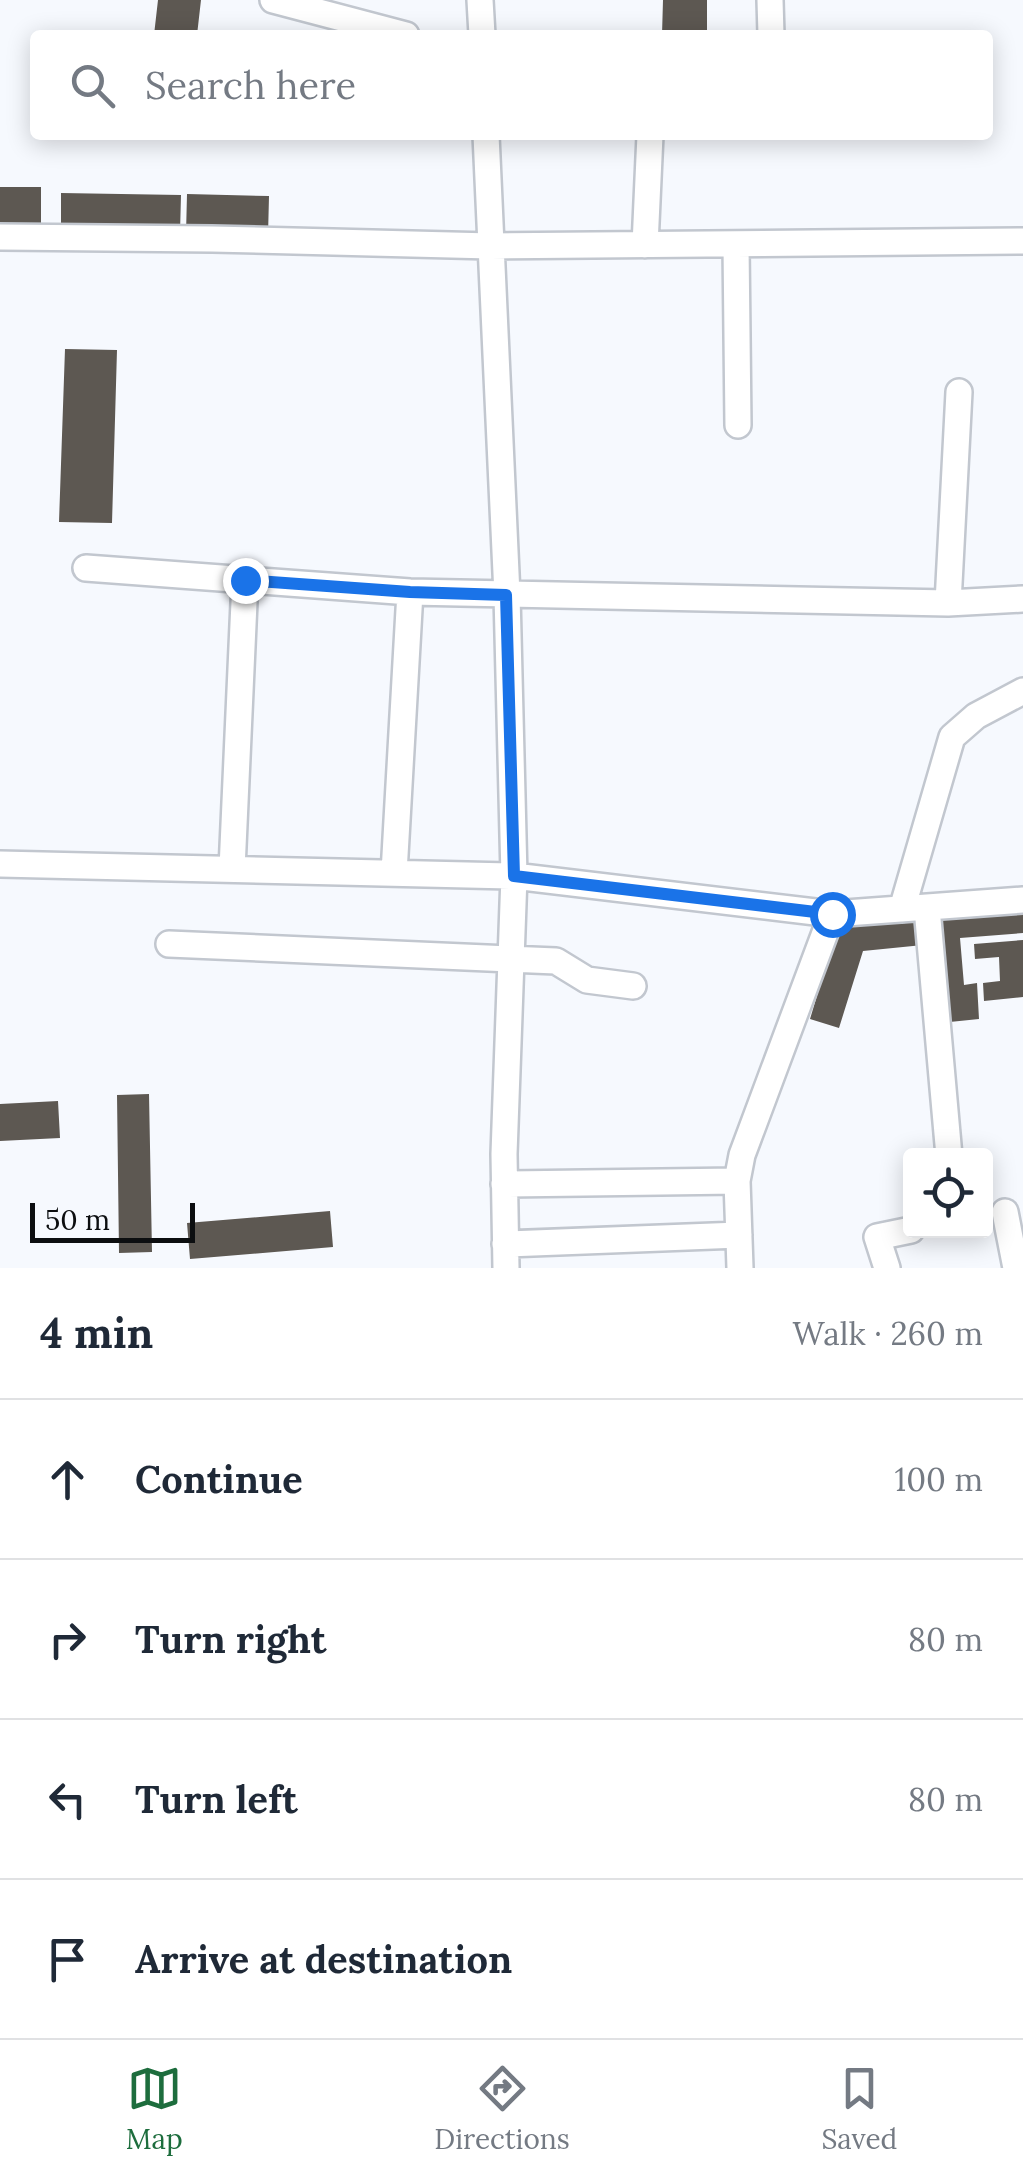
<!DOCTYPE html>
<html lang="en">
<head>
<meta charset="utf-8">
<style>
	:root { --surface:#fff; --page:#f2f2f3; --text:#1f2937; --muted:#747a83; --line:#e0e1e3; --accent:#1d6d3d }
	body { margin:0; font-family:Lora,serif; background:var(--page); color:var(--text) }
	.controls { position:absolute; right:30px; bottom:30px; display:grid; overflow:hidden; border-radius:10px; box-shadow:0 5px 25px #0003 }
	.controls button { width:90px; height:90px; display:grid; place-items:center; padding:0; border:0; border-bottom:2px solid var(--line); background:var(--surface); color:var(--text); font:50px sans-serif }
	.scale { position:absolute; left:30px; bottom:25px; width:165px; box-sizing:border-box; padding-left:10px; border:5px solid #0c0e10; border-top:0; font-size:28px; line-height:35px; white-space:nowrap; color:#0c0e10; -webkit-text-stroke:8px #f6f9fe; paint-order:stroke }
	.stop { position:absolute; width:30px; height:30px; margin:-22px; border:8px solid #1a73e8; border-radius:50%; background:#fff }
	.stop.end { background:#1a73e8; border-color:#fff; box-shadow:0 2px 10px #0008 }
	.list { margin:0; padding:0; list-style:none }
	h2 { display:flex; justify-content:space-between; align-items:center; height:130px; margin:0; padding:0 40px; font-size:42px }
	h2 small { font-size:32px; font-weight:400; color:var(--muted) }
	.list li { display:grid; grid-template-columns:65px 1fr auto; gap:30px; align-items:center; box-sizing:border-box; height:160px; padding:0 40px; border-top:2px solid var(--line) }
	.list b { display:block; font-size:38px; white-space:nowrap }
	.list em { font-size:32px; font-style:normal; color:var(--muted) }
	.icon { flex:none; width:55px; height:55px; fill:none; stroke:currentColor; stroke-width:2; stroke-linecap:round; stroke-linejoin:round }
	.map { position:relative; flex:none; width:1023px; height:1268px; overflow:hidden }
	.search { position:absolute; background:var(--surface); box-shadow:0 5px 25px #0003; left:30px; right:30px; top:30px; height:110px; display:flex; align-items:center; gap:25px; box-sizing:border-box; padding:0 35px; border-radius:10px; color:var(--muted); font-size:38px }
	.sheet { height:770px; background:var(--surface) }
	nav { display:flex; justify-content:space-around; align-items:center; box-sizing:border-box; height:140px; border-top:2px solid var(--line); background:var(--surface); font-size:28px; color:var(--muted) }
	nav a { display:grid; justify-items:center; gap:5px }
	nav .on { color:var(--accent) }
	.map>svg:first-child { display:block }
	.building { fill:#5d5852 }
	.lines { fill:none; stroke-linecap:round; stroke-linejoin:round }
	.minor-casing { stroke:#c2c7cf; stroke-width:30 }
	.minor { stroke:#fff; stroke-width:25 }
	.route { stroke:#1a73e8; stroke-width:12 }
</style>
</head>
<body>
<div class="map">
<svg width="1023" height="1268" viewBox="0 0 1023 1268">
	<rect width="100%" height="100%" fill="#f6f9fe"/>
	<path class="building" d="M 158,0 L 201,0 L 197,35 L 154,35 Z
		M 663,0 L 707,0 L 707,35 L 662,35 Z
		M 0,187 L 41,187 L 41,224 L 0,224 Z
		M 61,193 L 181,195 L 180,233 L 61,231 Z
		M 187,194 L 269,196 L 268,236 L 186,234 Z
		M 65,349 L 117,350 L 112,523 L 59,522 Z
		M 1023,909 L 1023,933 L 960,938 L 964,985 L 977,983 L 979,1019 L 940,1023 L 931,916 Z
		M 921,916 L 923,945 L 863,951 L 839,1028 L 810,1019 L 839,923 Z
		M 1023,940 L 1023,997 L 984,1001 L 983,983 L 1000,981 L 999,957 L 975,959 L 974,944 Z
		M 149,1094 L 152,1252 L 119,1253 L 117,1095 Z
		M 58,1101 L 60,1138 L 0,1141 L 0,1104 Z
		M 330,1211 L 333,1247 L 190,1259 L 187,1223 Z"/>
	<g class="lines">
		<defs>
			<path id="minor" d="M 273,0 L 406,35
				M 480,0 L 482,35
				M 770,0 L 771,35
				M 486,135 L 507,595 L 514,876 L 504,1154 L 506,1268
				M 0,237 L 212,239 L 491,246 L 1023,241
				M 645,245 L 650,135
				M 736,245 L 738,425
				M 86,568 L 410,592 L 948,603 L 1023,599
				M 948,603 L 959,392
				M 0,864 L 514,876 L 832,914 L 1023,900
				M 232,869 L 245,580
				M 394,873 L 410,592
				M 927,908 L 949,1156
				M 902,909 L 952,737 L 976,716 L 1023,691
				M 169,944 L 556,961 L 587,980 L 633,986
				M 504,1184 L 737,1181
				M 1005,1212 L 1016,1268
				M 505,1244 L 739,1235
				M 740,1268 L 737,1181 L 742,1155 L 832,914
				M 887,1268 L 877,1237 L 911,1230"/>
		</defs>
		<use href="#minor" class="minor-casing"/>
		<use href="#minor" class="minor"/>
	</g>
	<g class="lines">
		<path class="route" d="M 245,580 L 410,592 L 506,595 L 514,876 L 832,914"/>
	</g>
</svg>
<div class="controls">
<button><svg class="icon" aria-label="locate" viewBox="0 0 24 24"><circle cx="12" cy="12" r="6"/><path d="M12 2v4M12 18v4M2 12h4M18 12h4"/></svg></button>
</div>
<div class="scale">50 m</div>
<div class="stop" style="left:832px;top:914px"></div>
<div class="stop end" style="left:245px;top:580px"></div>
<div class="search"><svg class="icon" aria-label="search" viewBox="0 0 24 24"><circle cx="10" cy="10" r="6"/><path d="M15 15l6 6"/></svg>Search here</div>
</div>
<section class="sheet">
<h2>4 min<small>Walk · 260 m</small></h2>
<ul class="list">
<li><svg class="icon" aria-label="ahead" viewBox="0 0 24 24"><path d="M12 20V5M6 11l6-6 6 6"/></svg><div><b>Continue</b></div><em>100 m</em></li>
<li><svg class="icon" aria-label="right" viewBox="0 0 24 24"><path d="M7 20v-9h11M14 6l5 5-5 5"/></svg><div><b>Turn right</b></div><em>80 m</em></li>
<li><svg class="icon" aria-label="left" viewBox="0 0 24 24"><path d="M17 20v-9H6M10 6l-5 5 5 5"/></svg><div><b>Turn left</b></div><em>80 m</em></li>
<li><svg class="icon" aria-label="arrive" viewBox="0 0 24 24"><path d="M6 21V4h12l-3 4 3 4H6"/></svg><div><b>Arrive at destination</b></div></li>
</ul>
</section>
<nav>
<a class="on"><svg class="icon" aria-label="map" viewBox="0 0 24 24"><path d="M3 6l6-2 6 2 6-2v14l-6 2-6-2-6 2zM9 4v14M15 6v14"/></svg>Map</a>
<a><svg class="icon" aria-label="directions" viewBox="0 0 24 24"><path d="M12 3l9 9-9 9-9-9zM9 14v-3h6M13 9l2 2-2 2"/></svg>Directions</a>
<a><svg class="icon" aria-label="saved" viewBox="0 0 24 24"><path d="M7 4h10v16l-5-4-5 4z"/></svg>Saved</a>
</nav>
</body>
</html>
